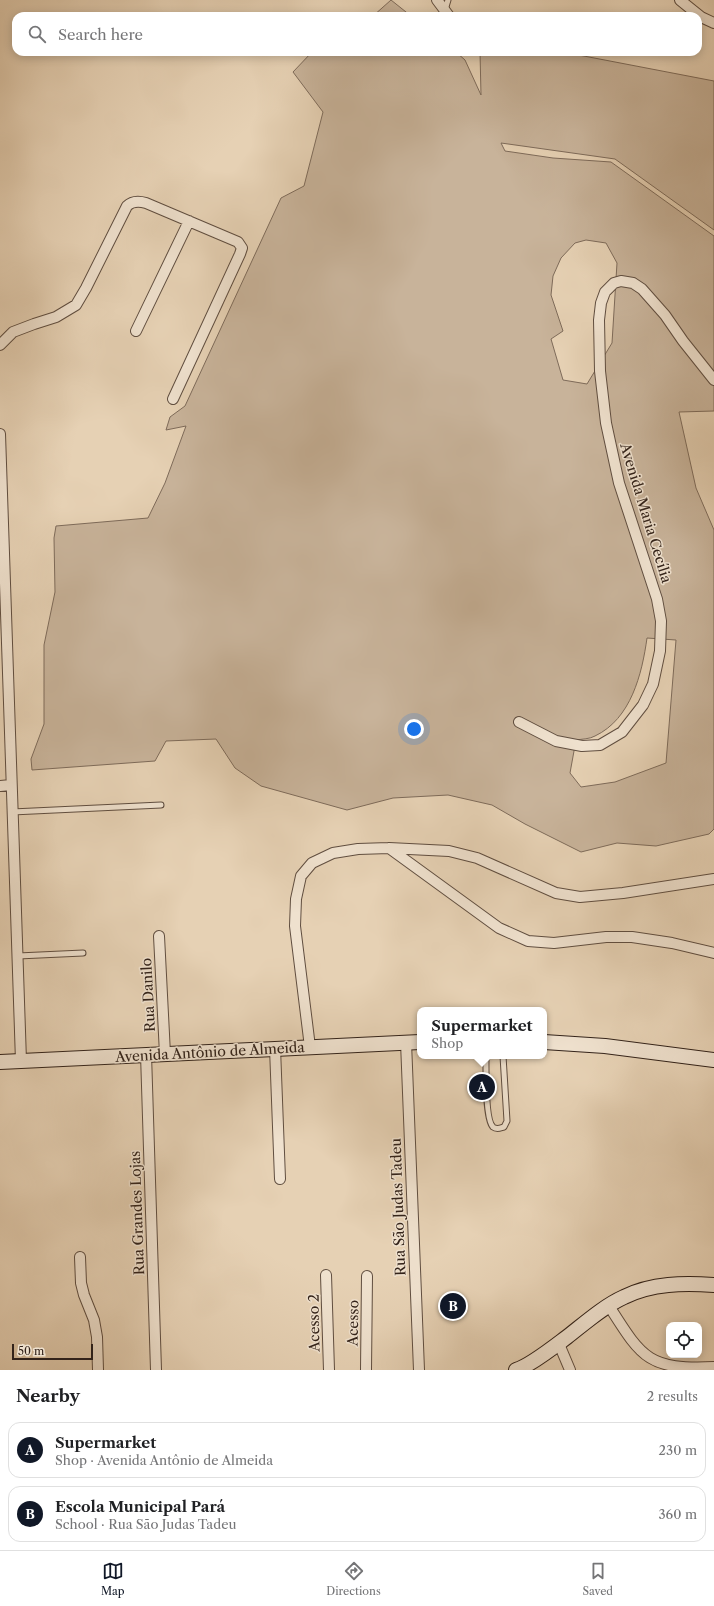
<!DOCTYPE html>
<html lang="en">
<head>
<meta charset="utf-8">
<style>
	:root { --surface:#fff; --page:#f2f2f2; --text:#202124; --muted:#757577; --line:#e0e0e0; --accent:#111827 }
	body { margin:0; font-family:"Libre Caslon Text",serif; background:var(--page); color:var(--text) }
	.controls { position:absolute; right:12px; bottom:12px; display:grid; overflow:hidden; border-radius:8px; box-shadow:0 2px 10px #0003 }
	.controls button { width:36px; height:36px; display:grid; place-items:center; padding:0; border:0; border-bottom:1px solid var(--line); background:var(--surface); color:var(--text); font:20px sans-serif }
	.scale { position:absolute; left:12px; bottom:10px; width:81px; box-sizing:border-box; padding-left:4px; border:2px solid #33231a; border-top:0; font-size:11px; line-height:14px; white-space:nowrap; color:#33231a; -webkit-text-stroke:3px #efe1ce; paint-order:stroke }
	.you { position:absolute; left:414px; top:729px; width:14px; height:14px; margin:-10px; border:3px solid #fff; border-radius:50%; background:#1a73e8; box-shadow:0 0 0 6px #1a73e833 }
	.badge { display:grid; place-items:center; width:26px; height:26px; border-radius:50%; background:var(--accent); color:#fff; font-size:13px; font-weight:700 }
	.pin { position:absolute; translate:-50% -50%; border:2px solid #fff; box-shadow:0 1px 4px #0006 }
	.popup { position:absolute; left:417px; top:1007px; width:130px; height:52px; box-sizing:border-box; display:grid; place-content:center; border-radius:8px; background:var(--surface); filter:drop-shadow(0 1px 3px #0005); font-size:13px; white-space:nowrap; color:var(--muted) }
	.popup b { font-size:15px; color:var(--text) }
	.popup::after { content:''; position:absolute; left:50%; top:100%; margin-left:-8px; border:8px solid transparent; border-top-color:var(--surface) }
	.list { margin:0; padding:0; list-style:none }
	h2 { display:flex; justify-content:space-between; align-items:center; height:52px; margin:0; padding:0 16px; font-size:17px }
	h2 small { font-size:13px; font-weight:400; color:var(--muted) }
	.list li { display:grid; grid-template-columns:26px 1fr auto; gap:12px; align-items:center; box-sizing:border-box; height:56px; margin:0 8px 8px; padding:0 8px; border:1px solid var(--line); border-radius:12px }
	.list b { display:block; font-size:15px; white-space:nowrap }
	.list p { margin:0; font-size:13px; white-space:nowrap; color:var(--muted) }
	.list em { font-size:13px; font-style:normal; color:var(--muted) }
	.icon { flex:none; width:22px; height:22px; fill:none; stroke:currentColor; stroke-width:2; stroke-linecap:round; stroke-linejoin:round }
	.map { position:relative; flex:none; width:714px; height:1370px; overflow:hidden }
	.search { position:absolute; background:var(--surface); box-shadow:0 2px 10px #0003; left:12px; right:12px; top:12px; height:44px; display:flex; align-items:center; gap:10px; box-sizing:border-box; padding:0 14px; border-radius:12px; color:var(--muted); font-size:15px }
	.sheet { height:180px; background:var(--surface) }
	nav { display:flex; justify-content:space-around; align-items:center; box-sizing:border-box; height:56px; border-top:1px solid var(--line); background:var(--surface); font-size:11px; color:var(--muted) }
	nav a { display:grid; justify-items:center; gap:2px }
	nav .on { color:var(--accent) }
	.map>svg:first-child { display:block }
	.green { fill:#c8b39a; stroke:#7e6b5a; fill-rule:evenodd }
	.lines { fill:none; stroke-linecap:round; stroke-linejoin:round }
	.lane-casing { stroke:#604e40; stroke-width:7 }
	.street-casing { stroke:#604e40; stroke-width:12 }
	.secondary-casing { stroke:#33231a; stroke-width:16 }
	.lane { stroke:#efe1ce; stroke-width:5 }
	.street { stroke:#efe1ce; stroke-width:10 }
	.secondary { stroke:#efe1ce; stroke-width:14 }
	.labels { text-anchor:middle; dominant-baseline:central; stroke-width:3; stroke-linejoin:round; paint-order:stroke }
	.street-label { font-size:14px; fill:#33231a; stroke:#efe1ce }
</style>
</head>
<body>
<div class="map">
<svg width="714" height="1370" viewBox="0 0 714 1370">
	<rect width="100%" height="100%" fill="#e6d1b4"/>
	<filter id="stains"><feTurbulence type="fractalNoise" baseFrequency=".005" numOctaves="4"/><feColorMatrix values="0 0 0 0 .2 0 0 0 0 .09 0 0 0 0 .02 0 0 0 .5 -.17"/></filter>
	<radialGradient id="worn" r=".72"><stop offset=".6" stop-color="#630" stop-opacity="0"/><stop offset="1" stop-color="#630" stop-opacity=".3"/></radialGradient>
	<path class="green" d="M 391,0 L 411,16 L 373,16 Z
		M 312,52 L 456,52 L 465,60 L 481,95 L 480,52 L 563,52 L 714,81 L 714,230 L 615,159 L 501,143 L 505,151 L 553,158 L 611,162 L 714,236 L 714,411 L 679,412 L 696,488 L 714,530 L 714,829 L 709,834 L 656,846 L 617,843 L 581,852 L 525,824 L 492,805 L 448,795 L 393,798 L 347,810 L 261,786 L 235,768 L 216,739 L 166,741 L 155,761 L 32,770 L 31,759 L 44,724 L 44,645 L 55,592 L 54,538 L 56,526 L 148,518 L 165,483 L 186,426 L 166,430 L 170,417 L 185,406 L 281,198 L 304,186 L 323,112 L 293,72 ZM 586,240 L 606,243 L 617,263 L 612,343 L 587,384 L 563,380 L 551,339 L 563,331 L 551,295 L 553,276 L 561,258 L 575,243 ZM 647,638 L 676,640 L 666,763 L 615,782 L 581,787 L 570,773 L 576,740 C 582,739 590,739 595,736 C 631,719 642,674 647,638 Z"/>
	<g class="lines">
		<defs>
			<path id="lane" d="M 445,10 L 448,0
				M 12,812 L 161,805
				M 18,956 L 83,953
				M 486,1056 C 486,1069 485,1120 493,1127 C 497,1130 500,1128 504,1127 L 507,1121 L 503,1056"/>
			<path id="street" d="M 437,0 L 449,16
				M 680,0 L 701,17 L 714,23
				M 136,331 L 189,221
				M 0,345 L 13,332 L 34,324 L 56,317 L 76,305 L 86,288 L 127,206 C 132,201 139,201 146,203 L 238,242 L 242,248 L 240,254 L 173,399
				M 0,434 L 21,1061
				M 519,722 L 556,741 L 582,746 L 600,745 L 622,732 L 643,705 L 653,684 L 660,651 L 661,621 L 657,599 L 619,483 L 606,423 L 600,371 L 599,320 L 601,303 L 605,292 L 614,283 L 621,281 L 633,283 L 642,289 L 665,315 L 683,341 L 714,380
				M 0,786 L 11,785
				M 389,848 L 499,928 L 528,941 L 554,943 L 606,937 L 632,937 L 672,943 L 714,953
				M 159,936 L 165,1054
				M 406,1042 L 419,1370
				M 310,1047 L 295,926 L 296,899 L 301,876 L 312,863 L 333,853 L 358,849 L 389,848 L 449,851 L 477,858 L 556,893 L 580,897 L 623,893 L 714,879
				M 275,1048 L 280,1179
				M 146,1054 L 156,1370
				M 80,1257 L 81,1283 L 84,1295 L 94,1320 L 97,1337 L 98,1370
				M 326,1275 L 329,1370
				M 609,1306 C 642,1358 648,1370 714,1367
				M 559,1344 L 570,1370
				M 366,1370 L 367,1276"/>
			<path id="secondary" d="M 544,1042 L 605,1046 L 714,1060
				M 0,1062 L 420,1042
				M 516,1370 C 530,1366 555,1346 567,1337 C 585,1323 604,1306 624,1297 C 652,1283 684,1283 714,1285"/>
		</defs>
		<use href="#lane" class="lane-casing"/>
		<use href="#street" class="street-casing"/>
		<use href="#secondary" class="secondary-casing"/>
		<use href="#lane" class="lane"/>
		<use href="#street" class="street"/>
		<use href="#secondary" class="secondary"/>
	</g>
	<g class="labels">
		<g class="street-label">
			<text transform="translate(646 513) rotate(73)">Avenida Maria Cecília</text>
			<text transform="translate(148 995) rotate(-93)">Rua Danilo</text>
			<text transform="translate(210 1052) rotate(-3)">Avenida Antônio de Almeida</text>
			<text transform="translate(398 1207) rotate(-92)">Rua São Judas Tadeu</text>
			<text transform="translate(137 1213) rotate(-92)">Rua Grandes Lojas</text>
			<text transform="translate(314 1323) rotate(-91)">Acesso 2</text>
			<text transform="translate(353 1323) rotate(-89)">Acesso</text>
		</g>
	</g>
	<rect width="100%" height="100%" filter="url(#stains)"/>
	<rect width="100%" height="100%" fill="url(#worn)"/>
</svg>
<div class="controls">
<button><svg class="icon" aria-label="locate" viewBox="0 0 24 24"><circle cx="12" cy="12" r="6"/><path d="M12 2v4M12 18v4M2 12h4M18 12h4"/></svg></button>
</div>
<div class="scale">50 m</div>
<div class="you"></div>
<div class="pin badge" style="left:482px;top:1087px">A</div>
<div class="popup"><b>Supermarket</b>Shop</div>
<div class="pin badge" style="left:453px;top:1306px">B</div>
<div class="search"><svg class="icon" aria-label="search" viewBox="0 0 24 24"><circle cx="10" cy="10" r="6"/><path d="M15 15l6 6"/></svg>Search here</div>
</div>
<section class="sheet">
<h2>Nearby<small>2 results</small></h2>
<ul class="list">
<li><span class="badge">A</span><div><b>Supermarket</b><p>Shop · Avenida Antônio de Almeida</p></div><em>230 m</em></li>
<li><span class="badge">B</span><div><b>Escola Municipal Pará</b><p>School · Rua São Judas Tadeu</p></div><em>360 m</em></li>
</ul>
</section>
<nav>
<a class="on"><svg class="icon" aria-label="map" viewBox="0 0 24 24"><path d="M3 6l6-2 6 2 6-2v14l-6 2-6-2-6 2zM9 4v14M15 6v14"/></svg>Map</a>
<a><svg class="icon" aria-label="directions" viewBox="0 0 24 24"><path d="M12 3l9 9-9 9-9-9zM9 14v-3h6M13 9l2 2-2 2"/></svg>Directions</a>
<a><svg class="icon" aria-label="saved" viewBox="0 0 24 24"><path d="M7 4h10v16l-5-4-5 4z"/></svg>Saved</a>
</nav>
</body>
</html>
